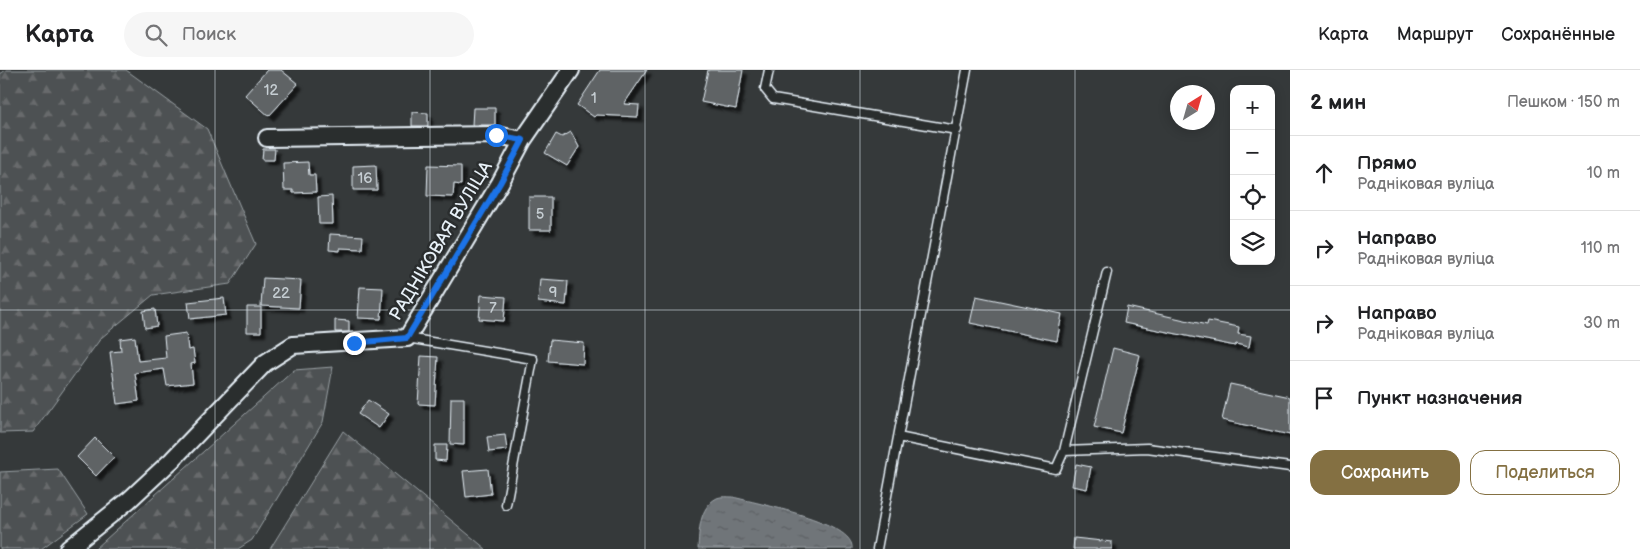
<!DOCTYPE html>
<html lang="ru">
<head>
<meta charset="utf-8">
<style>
	:root { --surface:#fff; --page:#f6f6f6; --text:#202124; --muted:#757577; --line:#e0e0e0; --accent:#847042 }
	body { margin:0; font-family:"Balsamiq Sans",sans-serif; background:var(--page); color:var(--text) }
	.controls { position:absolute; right:15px; top:15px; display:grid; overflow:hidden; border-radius:10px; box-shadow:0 2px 12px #0003 }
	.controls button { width:45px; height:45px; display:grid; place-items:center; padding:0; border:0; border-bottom:1px solid var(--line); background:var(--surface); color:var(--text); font:25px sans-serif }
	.compass { position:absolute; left:1170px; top:15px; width:45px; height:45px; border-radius:50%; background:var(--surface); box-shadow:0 2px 12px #0003; rotate:37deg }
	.stop { position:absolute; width:15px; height:15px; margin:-11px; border:4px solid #1a73e8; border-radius:50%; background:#fff }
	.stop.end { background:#1a73e8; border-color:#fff; box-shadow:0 1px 5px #0008 }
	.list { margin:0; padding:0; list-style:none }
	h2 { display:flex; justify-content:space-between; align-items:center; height:65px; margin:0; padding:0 20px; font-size:21px }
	h2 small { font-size:16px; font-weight:400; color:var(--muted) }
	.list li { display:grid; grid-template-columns:32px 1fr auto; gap:15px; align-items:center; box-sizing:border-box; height:75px; padding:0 20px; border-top:1px solid var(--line) }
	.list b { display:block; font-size:19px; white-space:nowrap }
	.list p { margin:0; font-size:16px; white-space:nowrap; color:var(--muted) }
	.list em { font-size:16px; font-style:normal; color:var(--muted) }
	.actions { display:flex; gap:10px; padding:15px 20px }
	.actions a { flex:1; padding:11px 0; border:1px solid var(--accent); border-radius:15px; text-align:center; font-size:18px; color:var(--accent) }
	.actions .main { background:var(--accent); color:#fff }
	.icon { flex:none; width:28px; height:28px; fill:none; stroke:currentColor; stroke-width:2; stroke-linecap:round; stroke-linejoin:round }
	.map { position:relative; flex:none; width:1290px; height:479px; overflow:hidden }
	header { display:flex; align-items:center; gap:30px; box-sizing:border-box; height:70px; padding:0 25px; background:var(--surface); border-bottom:1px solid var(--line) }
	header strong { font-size:24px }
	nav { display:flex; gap:28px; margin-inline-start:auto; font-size:18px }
	.search { width:350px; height:45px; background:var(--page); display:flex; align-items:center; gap:12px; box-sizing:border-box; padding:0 18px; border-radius:28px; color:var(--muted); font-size:19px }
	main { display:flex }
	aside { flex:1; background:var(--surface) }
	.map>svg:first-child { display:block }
	.forest { fill:url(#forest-firs); stroke:#9aa1a5 }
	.water { fill:url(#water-ripples); stroke:#a0a7ac }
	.building { fill:#5f6365; stroke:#e8f1f8; filter:url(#shadow) }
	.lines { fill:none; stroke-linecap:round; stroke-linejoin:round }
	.lane-casing { stroke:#e8f1f8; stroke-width:11 }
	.street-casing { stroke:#e8f1f8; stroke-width:20 }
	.lane { stroke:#2a2d2e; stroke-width:8 }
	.street { stroke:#2a2d2e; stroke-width:16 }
	.route { stroke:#1a73e8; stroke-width:6 }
	.grid { fill:none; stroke:#e8f1f8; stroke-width:1; stroke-opacity:0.55 }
	.labels { text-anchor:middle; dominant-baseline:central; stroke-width:5; stroke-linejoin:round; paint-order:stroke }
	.number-label { font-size:15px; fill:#c6ced3 }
	.street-label { font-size:18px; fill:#e8f1f8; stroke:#2a2d2e }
</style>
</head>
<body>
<header>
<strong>Карта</strong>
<div class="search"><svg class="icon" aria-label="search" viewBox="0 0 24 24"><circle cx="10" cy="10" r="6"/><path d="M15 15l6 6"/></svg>Поиск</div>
<nav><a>Карта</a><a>Маршрут</a><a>Сохранённые</a></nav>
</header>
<main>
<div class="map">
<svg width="1290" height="479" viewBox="0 0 1290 479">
	<defs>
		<pattern id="forest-firs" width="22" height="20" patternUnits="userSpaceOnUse" patternTransform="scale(1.25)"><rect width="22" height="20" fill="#4d5152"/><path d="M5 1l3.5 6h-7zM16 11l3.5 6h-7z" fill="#676a6c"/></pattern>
		<pattern id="water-ripples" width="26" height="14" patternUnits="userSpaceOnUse" patternTransform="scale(1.25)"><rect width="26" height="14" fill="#707579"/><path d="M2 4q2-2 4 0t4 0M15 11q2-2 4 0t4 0" fill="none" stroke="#5b5e62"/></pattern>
		<filter id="shadow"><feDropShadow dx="4.5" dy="4.5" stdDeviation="1" flood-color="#0009"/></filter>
	</defs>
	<rect width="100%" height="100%" fill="#35393a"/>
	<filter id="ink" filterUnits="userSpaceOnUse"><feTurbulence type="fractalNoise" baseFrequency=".02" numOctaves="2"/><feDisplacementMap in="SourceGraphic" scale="10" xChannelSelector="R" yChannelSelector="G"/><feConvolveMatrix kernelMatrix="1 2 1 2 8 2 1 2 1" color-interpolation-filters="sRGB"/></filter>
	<g filter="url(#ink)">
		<path class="forest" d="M 6,0 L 126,0 L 207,59 L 256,174 L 230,214 L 153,225 L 101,268 L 33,362 L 0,363 L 0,4 Z
			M 333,297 L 323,352 L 252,470 L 238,479 L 95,479 L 294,300 Z
			M 343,361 L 486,479 L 270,479 Z
			M 58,399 L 88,444 L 41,479 L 0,479 L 0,402 Z"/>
		<path class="water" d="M 733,427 C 755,433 856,452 852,479 L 698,479 C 699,462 699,437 717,428 C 721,426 728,427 733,427 Z"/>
		<path class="building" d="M 267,0 L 281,0 L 298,14 L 269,46 L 245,25 Z
			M 600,0 L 647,0 L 624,34 L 639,35 L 638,47 L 596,45 L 594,47 L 577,35 Z
			M 708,0 L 743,0 L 736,39 L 701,32 Z
			M 473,38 L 495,38 L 495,55 L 472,55 Z
			M 412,42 L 428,43 L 428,56 L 412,56 Z
			M 571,62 L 579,77 L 567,96 L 545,83 L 556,64 L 562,67 Z
			M 263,79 L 275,79 L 274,90 L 262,90 Z
			M 308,92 L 309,105 L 315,105 L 316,122 L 293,123 L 293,120 L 284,120 L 283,93 Z
			M 376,95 L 377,120 L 353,120 L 353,96 Z
			M 428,95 L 461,96 L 461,115 L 454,114 L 453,127 L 427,126 Z
			M 332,126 L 333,154 L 319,154 L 318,127 Z
			M 529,127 L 551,127 L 551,160 L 529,160 Z
			M 330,164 L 363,166 L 362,179 L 340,178 L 340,181 L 329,180 Z
			M 263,208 L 301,210 L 299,238 L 261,236 Z
			M 540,209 L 568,211 L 566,235 L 538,232 Z
			M 360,217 L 383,218 L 381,249 L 358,248 Z
			M 481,225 L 506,227 L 504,251 L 479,249 Z
			M 976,226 L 1062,244 L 1057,271 L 970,253 Z
			M 224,228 L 226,245 L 190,249 L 188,232 Z
			M 247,237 L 261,237 L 261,262 L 247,262 Z
			M 1127,237 L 1207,255 L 1208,251 L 1239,257 L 1238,264 L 1251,266 L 1249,277 L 1236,274 L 1235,276 L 1124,253 Z
			M 155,239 L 157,256 L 145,258 L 143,241 Z
			M 335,250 L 349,251 L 349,262 L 335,262 Z
			M 186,263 L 188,280 L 193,279 L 195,293 L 191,294 L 193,313 L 167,316 L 164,299 L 135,303 L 139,331 L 117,334 L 110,282 L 121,281 L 120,269 L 135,267 L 138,291 L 166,288 L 164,266 Z
			M 550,270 L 584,273 L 583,294 L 548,291 Z
			M 1113,278 L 1140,285 L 1121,363 L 1094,357 Z
			M 421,286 L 438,287 L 435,335 L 418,334 Z
			M 1230,314 L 1290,327 L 1290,365 L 1222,350 Z
			M 451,328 L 464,328 L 464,375 L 450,374 Z
			M 368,330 L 389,344 L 379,358 L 358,344 Z
			M 505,365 L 507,380 L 489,382 L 487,367 Z
			M 95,368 L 114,387 L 96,406 L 77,387 Z
			M 435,375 L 447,375 L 446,391 L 435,390 Z
			M 1076,394 L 1091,397 L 1087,419 L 1072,416 Z
			M 488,399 L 491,424 L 466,427 L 463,401 Z
			M 1074,468 L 1112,472 L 1112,479 L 1073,479 Z"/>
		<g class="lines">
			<defs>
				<path id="lane" d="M 769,0 L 765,19 L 773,29 L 957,60
					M 407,268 L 533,289 L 506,435
					M 898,367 L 1056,399 L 1064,381 L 1107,202
					M 1064,381 L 1147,378 L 1290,397
					M 877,479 L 967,0"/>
				<path id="street" d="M 267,68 L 496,65 L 523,70
					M 68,479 L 129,430 L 172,390 L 265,293 L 293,275 L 407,268 L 500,113 L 523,70 L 571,0"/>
			</defs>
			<use href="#lane" class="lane-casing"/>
			<use href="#street" class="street-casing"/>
			<use href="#lane" class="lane"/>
			<use href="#street" class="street"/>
		</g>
	</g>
	<g class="lines" filter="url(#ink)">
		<path class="route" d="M 354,273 L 407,268 L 500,113 L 523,70 L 496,65"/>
	</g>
	<path class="grid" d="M 215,0 L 215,479M 430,0 L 430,479M 645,0 L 645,479M 860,0 L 860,479M 1075,0 L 1075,479M 0,240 L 1290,240"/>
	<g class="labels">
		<g class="number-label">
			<text x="271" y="20">12</text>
			<text x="594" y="28">1</text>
			<text x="365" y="108">16</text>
			<text x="540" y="144">5</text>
			<text x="553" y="222">9</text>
			<text x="281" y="223">22</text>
			<text x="493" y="238">7</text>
		</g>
		<g class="street-label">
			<text transform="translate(441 171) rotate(-59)">РАДНІКОВАЯ ВУЛІЦА</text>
		</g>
	</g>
</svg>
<div class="controls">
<button>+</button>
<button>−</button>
<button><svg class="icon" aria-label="locate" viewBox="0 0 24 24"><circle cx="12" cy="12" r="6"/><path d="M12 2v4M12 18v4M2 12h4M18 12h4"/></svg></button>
<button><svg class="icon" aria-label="layers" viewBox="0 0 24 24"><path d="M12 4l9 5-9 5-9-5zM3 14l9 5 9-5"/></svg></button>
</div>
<svg class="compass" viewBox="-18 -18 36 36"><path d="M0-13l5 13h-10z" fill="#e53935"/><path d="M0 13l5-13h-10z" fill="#757577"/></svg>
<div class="stop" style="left:496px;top:65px"></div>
<div class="stop end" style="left:354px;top:273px"></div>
</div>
<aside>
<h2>2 мин<small>Пешком · 150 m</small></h2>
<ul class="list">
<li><svg class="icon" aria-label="ahead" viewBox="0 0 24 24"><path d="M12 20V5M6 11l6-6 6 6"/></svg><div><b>Прямо</b><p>Радніковая вуліца</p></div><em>10 m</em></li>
<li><svg class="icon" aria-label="right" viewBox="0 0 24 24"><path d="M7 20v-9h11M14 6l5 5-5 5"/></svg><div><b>Направо</b><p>Радніковая вуліца</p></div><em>110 m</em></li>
<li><svg class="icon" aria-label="right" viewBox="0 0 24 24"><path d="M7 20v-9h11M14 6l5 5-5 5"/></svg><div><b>Направо</b><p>Радніковая вуліца</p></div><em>30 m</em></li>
<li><svg class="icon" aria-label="arrive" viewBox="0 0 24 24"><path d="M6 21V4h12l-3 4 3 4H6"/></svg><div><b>Пункт назначения</b></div></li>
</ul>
<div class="actions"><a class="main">Сохранить</a><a>Поделиться</a></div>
</aside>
</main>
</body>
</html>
